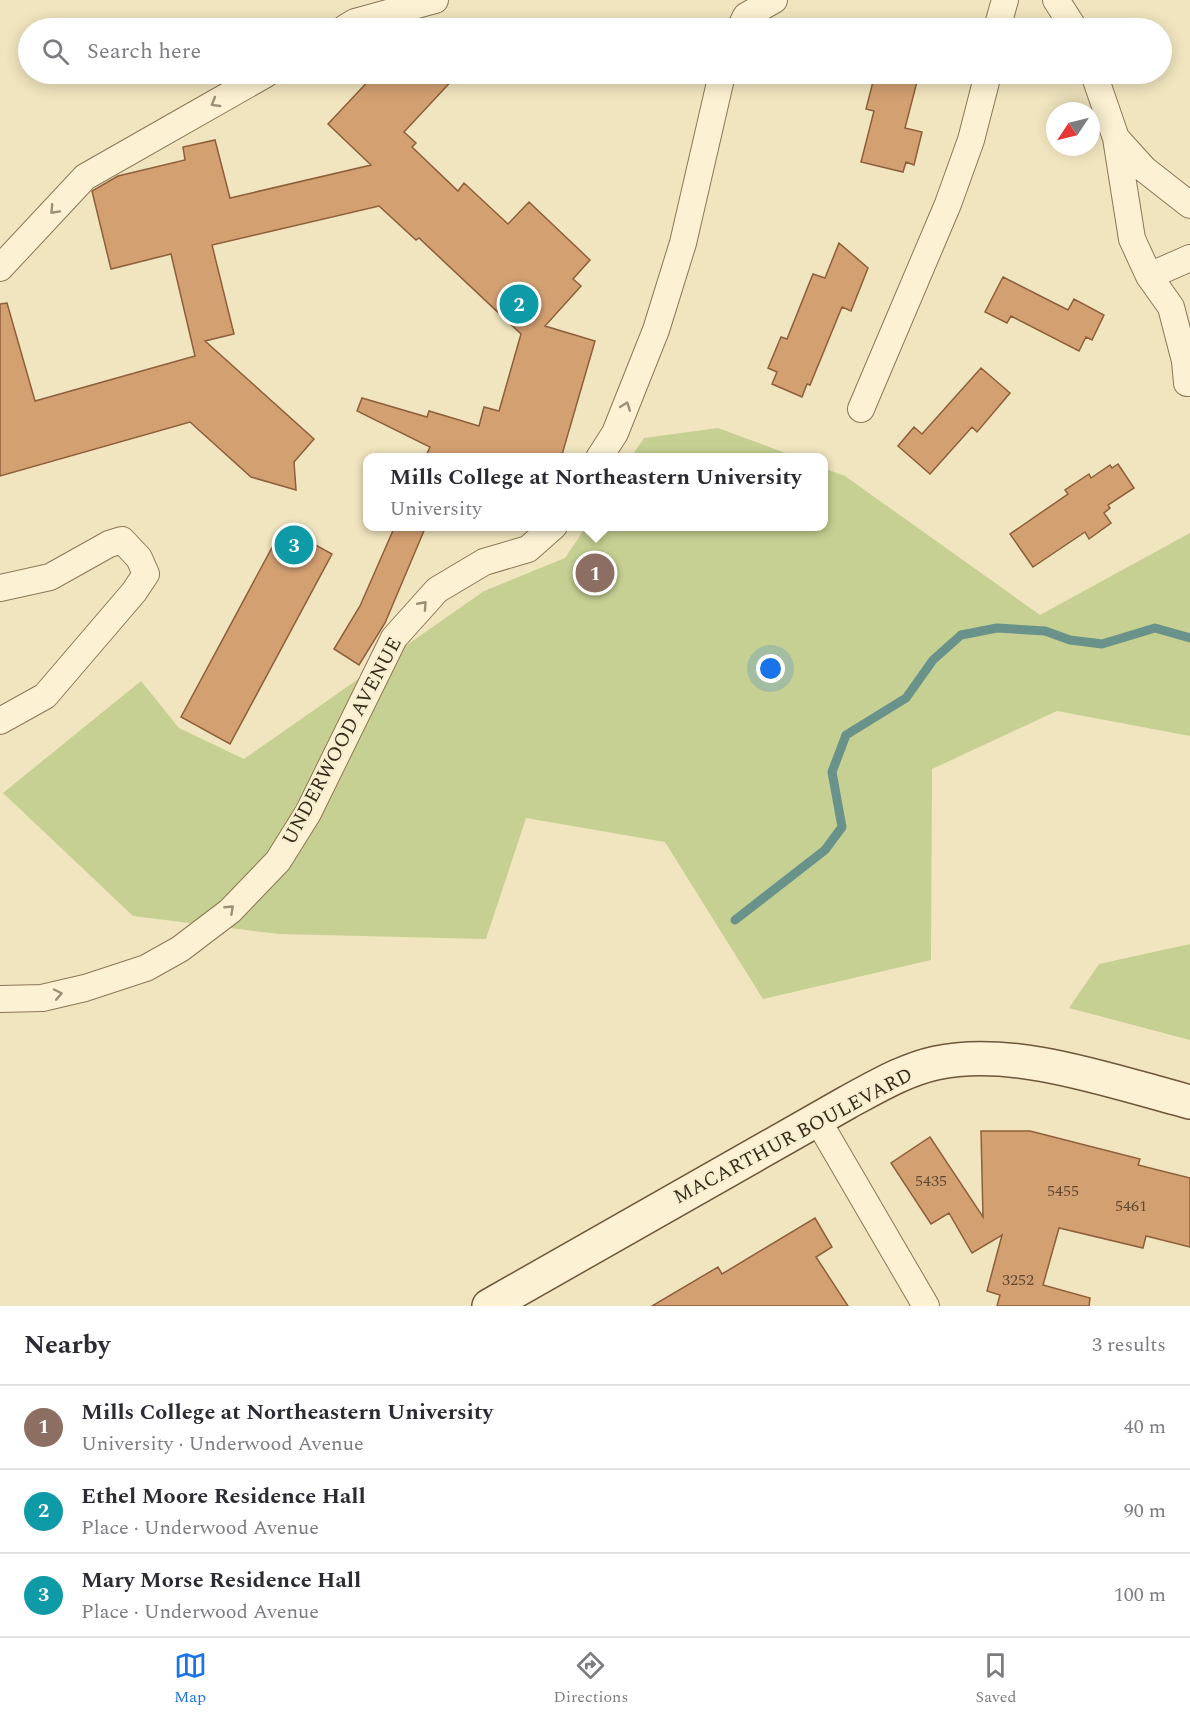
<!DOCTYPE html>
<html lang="en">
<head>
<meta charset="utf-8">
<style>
	:root { --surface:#fff; --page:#f7f7f7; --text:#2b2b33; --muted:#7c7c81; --line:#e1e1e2; --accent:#1a73e8 }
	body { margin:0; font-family:Spectral,serif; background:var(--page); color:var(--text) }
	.compass { position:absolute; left:1046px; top:102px; width:54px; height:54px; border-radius:50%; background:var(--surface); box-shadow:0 3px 15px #0003; rotate:235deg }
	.you { position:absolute; left:771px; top:669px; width:21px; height:21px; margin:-15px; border:4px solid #fff; border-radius:50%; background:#1a73e8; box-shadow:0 0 0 9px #1a73e833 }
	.badge { display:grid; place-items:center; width:39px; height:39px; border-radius:50%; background:var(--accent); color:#fff; font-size:20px; font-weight:700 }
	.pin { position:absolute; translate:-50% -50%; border:3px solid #fff; box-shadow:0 2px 6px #0006 }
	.popup { position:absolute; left:363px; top:453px; width:465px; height:78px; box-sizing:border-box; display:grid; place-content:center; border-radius:12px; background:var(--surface); filter:drop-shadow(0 2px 4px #0005); font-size:20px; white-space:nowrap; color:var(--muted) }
	.popup b { font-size:22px; color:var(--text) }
	.popup::after { content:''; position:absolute; left:50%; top:100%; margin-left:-12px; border:12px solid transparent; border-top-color:var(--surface) }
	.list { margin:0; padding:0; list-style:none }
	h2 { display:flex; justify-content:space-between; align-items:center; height:78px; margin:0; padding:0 24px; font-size:26px }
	h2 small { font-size:20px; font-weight:400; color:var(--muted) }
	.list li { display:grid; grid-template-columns:39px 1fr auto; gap:18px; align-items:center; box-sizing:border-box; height:84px; padding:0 24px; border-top:2px solid var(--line) }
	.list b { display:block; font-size:22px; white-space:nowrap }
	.list p { margin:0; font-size:20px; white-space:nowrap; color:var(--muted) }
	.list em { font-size:20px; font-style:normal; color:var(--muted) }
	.icon { flex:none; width:33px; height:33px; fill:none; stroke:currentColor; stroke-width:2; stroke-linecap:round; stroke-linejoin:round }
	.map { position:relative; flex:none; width:1190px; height:1306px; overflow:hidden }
	.search { position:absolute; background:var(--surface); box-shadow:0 3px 15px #0003; left:18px; right:18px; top:18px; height:66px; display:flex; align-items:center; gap:15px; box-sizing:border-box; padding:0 21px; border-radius:33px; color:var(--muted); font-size:22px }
	.sheet { height:330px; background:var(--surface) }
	nav { display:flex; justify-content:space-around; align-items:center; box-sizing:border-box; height:84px; border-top:2px solid var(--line); background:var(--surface); font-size:16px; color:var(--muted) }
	nav a { display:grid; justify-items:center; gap:3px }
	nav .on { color:var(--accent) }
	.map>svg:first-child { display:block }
	.green { fill:#c6d092 }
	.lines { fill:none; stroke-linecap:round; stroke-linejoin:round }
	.stream { stroke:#69928a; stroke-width:9 }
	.building { fill:#d3a072; stroke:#8d5f3a; stroke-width:1.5 }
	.minor-casing { stroke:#8c7656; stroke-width:28 }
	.secondary-casing { stroke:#6e5639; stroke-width:36 }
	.minor { stroke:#fcf2d3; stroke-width:26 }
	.secondary { stroke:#fcf2d3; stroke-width:33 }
	.oneway { stroke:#9b8f78 }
	.labels { text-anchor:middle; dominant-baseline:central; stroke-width:4.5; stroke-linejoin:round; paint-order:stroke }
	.number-label { font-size:16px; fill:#604932 }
	.street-label { font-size:20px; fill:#3a2c1c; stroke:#f8efd0 }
</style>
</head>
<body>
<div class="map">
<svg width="1190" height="1306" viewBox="0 0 1190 1306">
	<rect width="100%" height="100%" fill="#f1e5bf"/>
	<path class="green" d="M 718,428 L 796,457 L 631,457 L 644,438 Z
		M 823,468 L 845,476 L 1040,615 L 1190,533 L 1190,736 L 1057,711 L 932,769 L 931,960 L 763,999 L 665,842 L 526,818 L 486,939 L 279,934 L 133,916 L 3,793 L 141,681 L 179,728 L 244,759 L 484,591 L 565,558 L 586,527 L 823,526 Z
		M 1190,944 L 1190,1040 L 1069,1008 L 1099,964 Z"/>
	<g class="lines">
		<path class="stream" d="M 735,920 L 825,850 L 842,827 L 832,772 L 846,735 L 906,698 L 933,660 L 961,635 L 997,628 L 1045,631 L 1070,640 L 1102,644 L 1155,628 L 1190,638"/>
	</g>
	<path class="building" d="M 375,74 L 458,74 L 404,132 L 416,143 L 412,147 L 458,191 L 464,183 L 508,224 L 529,202 L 590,260 L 573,279 L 581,286 L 545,326 L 595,341 L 561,458 L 425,458 L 430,447 L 357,411 L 362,398 L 427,417 L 429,411 L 479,426 L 484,407 L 499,411 L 521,334 L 419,238 L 416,240 L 379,206 L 212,245 L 234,334 L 205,341 L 314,439 L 294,462 L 296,490 L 251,477 L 190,422 L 0,476 L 0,304 L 7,303 L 35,401 L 195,356 L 171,254 L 111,269 L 92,191 L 118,176 L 185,160 L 183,147 L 215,140 L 230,198 L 371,165 L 328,124 Z
		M 875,74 L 919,74 L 905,128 L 922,132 L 914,165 L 906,162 L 903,172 L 861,162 L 874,111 L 866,109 Z
		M 839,243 L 868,268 L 851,311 L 842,307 L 810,385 L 807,384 L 802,397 L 772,384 L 777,372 L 768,368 L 781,337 L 787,339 L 813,274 L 825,278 Z
		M 1003,277 L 1068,310 L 1074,299 L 1104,315 L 1092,340 L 1086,337 L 1079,351 L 1011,316 L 1007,323 L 985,312 Z
		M 981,368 L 1010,393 L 977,432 L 972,427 L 930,474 L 898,446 L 914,427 L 922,434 Z
		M 1118,464 L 1134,488 L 1108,505 L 1110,508 L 1104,513 L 1111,523 L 1089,539 L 1085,532 L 1033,567 L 1010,534 L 1068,494 L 1065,490 L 1089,474 L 1091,478 L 1110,465 L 1112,468 Z
		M 395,526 L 426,526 L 385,623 L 359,665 L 334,649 L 360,606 Z
		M 283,527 L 332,554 L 230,744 L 181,717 Z
		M 981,1131 L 1030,1131 L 1140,1159 L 1138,1165 L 1190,1178 L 1190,1247 L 1146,1236 L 1143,1248 L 1059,1228 L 1043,1285 L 1090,1298 L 1089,1306 L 997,1306 L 1000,1295 L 987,1291 L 1002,1235 L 972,1253 L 949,1213 L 931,1224 L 891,1163 L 930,1137 L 983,1217 Z
		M 815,1218 L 832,1247 L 816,1257 L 848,1306 L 652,1306 L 718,1267 L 722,1274 Z"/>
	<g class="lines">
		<defs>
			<path id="minor" d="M 1056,0 L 1074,28
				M 345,28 L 355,22 L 435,0
				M 740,28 L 746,16 L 774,0
				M 997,28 L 1005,0
				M 1094,74 L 1116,138 L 1132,239 L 1149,276 L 1171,307 L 1185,361 L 1187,383
				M 1116,138 L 1144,169 L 1190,205
				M 0,268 L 85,177 L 266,74
				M 1149,276 L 1190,258
				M 861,409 L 948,204 L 971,140 L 988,74
				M 599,458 L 615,433 L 656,330 L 683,243 L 722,74
				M 0,588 L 50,577 L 109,544 L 122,540 L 139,558 L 146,574 L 134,592 L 45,696 L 0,721
				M 0,999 L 42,998 L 85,988 L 146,968 L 180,949 L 230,911 L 278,861 L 308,813 L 394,638 L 437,590 L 484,562 L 528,549 L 554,526
				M 817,1119 L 926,1306"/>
			<path id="secondary" d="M 489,1306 L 848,1102 C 876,1087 904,1070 936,1063 C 1015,1046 1113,1082 1190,1102"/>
		</defs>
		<use href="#minor" class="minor-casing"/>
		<use href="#secondary" class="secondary-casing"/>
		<use href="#minor" class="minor"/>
		<use href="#secondary" class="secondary"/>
	</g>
	<defs><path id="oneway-chevron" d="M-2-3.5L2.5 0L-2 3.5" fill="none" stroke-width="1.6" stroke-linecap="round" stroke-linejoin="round" transform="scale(1.5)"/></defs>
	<g class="oneway">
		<use href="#oneway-chevron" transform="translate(215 103) rotate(150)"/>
		<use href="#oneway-chevron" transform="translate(54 210) rotate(133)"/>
		<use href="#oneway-chevron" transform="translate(626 406) rotate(-69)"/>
		<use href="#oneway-chevron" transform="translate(423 605) rotate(-48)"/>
		<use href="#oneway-chevron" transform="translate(230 909) rotate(-43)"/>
		<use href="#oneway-chevron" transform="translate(58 994) rotate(-12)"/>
	</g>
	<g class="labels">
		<g class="number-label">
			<text x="931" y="1181">5435</text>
			<text x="1063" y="1191">5455</text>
			<text x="1131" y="1206">5461</text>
			<text x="1018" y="1280">3252</text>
		</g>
		<g class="street-label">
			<text transform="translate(342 741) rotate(-62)">UNDERWOOD AVENUE</text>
			<text transform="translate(793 1136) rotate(-28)">MACARTHUR BOULEVARD</text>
		</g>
	</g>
</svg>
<svg class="compass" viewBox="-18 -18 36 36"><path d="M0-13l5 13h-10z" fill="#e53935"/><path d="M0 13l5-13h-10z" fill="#7c7c81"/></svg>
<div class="you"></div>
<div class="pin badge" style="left:595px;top:573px;background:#8d6e63">1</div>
<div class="popup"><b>Mills College at Northeastern University</b>University</div>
<div class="pin badge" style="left:519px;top:304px;background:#0f9aa8">2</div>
<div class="pin badge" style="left:294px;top:545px;background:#0f9aa8">3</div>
<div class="search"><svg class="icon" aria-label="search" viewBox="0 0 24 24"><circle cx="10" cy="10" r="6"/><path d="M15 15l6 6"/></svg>Search here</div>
</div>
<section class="sheet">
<h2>Nearby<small>3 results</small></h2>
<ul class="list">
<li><span class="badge" style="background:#8d6e63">1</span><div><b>Mills College at Northeastern University</b><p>University · Underwood Avenue</p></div><em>40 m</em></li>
<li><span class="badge" style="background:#0f9aa8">2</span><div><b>Ethel Moore Residence Hall</b><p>Place · Underwood Avenue</p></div><em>90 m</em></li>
<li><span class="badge" style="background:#0f9aa8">3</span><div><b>Mary Morse Residence Hall</b><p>Place · Underwood Avenue</p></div><em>100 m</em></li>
</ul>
</section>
<nav>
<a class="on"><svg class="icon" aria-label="map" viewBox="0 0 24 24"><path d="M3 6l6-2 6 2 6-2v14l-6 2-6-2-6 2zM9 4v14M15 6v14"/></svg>Map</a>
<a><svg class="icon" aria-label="directions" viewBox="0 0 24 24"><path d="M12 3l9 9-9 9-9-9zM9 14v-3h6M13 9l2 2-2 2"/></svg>Directions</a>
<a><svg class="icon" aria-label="saved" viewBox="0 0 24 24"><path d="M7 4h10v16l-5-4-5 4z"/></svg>Saved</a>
</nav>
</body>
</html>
